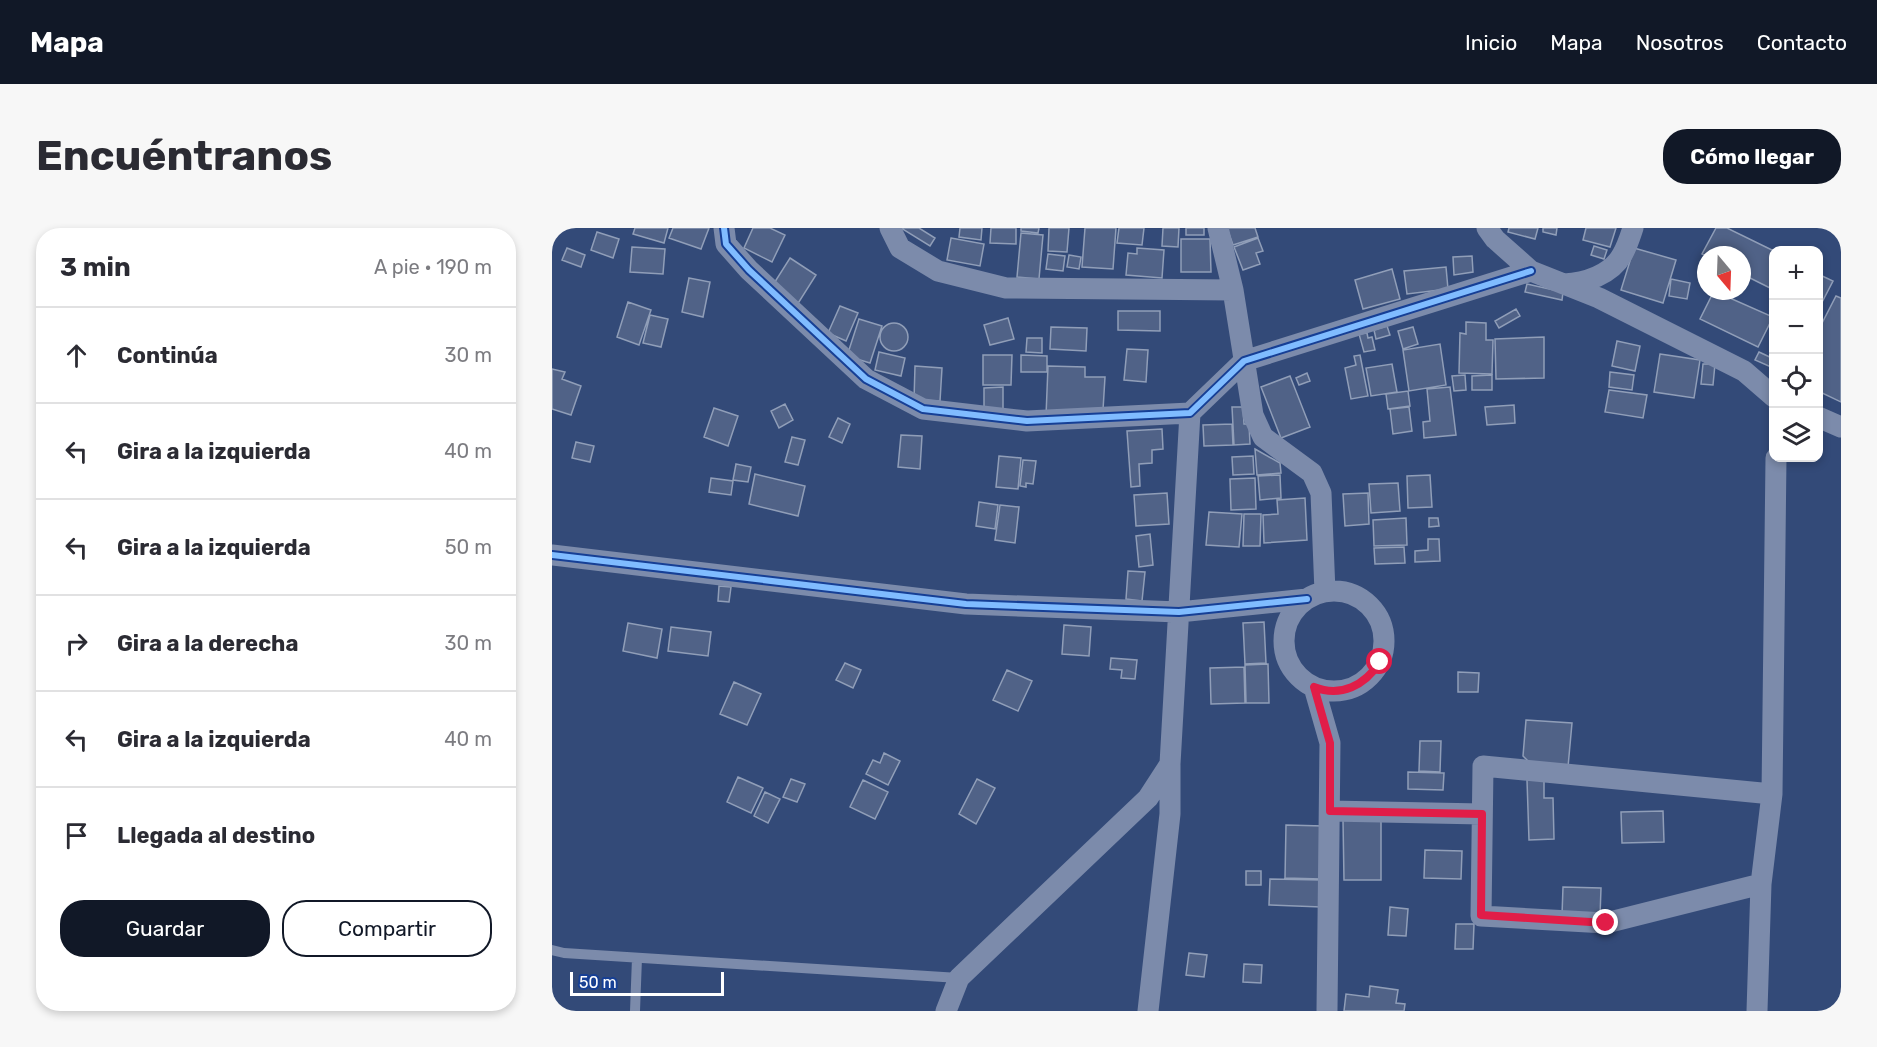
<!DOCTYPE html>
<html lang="es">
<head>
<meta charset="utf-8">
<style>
	:root { --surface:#fff; --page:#f7f7f7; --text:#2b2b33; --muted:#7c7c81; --line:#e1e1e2; --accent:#111827 }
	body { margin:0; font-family:Rubik,sans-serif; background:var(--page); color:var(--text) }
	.controls { position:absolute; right:18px; top:18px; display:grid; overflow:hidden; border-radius:12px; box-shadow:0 3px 9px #0003 }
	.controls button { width:54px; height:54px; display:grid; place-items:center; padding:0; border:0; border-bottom:2px solid var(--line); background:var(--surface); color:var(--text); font:30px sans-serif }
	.compass { position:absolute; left:1145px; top:18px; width:54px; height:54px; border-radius:50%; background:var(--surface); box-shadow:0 3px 9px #0003; rotate:161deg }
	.scale { position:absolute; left:18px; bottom:15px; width:154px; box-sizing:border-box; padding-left:6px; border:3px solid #fff; border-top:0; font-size:16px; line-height:21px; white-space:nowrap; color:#fff; -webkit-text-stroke:4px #163f95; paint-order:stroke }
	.stop { position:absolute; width:18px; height:18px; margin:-14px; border:4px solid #e11d48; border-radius:50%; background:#fff }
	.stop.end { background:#e11d48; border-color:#fff; box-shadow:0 2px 6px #0008 }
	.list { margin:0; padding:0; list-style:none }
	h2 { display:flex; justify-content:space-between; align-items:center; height:78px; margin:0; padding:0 24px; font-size:26px }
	h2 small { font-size:20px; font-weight:400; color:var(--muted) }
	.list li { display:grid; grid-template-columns:39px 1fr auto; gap:18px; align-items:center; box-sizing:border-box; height:96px; padding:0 24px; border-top:2px solid var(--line) }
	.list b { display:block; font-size:22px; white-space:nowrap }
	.list em { font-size:20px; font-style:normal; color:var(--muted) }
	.actions { display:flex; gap:12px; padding:18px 24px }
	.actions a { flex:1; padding:14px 0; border:2px solid var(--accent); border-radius:24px; text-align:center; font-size:21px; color:var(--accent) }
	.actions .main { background:var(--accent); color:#fff }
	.icon { flex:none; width:33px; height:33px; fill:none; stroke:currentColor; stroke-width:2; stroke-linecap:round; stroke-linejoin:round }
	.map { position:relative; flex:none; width:1289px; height:783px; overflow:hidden; border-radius:24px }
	header { display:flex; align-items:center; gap:36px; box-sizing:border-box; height:84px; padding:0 30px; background:var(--accent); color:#fff }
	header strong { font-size:28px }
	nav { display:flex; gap:33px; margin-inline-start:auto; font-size:21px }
	.intro { display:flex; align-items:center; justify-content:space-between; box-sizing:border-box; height:144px; padding:0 36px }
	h1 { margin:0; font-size:42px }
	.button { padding:15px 27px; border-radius:24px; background:var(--accent); color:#fff; font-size:21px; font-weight:700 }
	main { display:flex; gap:36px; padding:0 36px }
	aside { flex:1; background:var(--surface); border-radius:24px; box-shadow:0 3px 9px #0003 }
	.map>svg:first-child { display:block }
	.building { fill:#506287; stroke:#909eb8; stroke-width:1.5 }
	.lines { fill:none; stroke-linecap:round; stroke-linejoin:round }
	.lane { stroke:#7c8bab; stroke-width:10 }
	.street { stroke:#7c8bab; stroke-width:21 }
	.cycleway-casing { stroke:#163f95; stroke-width:10 }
	.cycleway { stroke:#80bcff; stroke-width:6 }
	.route { stroke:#e11d48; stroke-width:8 }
</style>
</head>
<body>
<header>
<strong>Mapa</strong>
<nav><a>Inicio</a><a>Mapa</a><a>Nosotros</a><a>Contacto</a></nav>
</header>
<div class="intro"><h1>Encuéntranos</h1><a class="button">Cómo llegar</a></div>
<main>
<aside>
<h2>3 min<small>A pie · 190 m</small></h2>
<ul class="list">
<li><svg class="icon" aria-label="ahead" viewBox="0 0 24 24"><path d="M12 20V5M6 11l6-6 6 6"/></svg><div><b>Continúa</b></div><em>30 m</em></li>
<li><svg class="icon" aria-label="left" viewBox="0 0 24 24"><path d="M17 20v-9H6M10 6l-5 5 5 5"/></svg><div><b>Gira a la izquierda</b></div><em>40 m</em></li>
<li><svg class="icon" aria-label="left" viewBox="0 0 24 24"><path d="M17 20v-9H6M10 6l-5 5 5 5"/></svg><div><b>Gira a la izquierda</b></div><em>50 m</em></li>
<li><svg class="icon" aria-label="right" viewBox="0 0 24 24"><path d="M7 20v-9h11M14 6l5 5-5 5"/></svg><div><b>Gira a la derecha</b></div><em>30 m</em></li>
<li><svg class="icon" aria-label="left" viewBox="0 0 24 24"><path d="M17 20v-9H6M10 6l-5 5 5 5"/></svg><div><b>Gira a la izquierda</b></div><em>40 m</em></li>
<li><svg class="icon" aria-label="arrive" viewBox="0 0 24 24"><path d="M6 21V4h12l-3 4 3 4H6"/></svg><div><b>Llegada al destino</b></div></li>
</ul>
<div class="actions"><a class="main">Guardar</a><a>Compartir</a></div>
</aside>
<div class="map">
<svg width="1289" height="783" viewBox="0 0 1289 783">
	<rect width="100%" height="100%" fill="#334a78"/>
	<path class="building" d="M 83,0 L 116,0 L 112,15 L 81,6 Z
		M 121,0 L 157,0 L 149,21 L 117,10 Z
		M 201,0 L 218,0 L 233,7 L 220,34 L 192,20 Z
		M 349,0 L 367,0 L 383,10 L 378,18 Z
		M 408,0 L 430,0 L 429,12 L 407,9 Z
		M 439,0 L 464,0 L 464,16 L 438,15 Z
		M 469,0 L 487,0 L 486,5 L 469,3 Z
		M 497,0 L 517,0 L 515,24 L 496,23 Z
		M 533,0 L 564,0 L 561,41 L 530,39 Z
		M 567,0 L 592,0 L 590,17 L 565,15 Z
		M 611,0 L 627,0 L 626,19 L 610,18 Z
		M 634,0 L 652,0 L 652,7 L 634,7 Z
		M 675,0 L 703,0 L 706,9 L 681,17 Z
		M 957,0 L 986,0 L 983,11 L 956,4 Z
		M 991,0 L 1005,0 L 1004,7 L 991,4 Z
		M 1034,0 L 1064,0 L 1058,19 L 1031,12 Z
		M 1164,0 L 1175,0 L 1222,23 L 1222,62 L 1190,46 L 1190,27 L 1154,28 L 1150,26 Z
		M 45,4 L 67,11 L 61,30 L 39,22 Z
		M 469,5 L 491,7 L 487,51 L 465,49 Z
		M 399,10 L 432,16 L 428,38 L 395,32 Z
		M 706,10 L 711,23 L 704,25 L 708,36 L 691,42 L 682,19 Z
		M 629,11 L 658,11 L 659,44 L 629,44 Z
		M 1042,18 L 1055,22 L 1052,31 L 1039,27 Z
		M 80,19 L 113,21 L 111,46 L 78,44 Z
		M 15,20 L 33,27 L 29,39 L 10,32 Z
		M 585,20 L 612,22 L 610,50 L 574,47 L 576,25 L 585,26 Z
		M 1082,20 L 1124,32 L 1111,75 L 1069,62 Z
		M 496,26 L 513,28 L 511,43 L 494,41 Z
		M 517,27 L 529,29 L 527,41 L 515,39 Z
		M 920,28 L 921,44 L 902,47 L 901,29 Z
		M 238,30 L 264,47 L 245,77 L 219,60 Z
		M 894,39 L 896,61 L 855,66 L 852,43 Z
		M 840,41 L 848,71 L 811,81 L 803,52 Z
		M 1266,46 L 1281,53 L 1266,82 Z
		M 137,50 L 158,54 L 151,89 L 130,84 Z
		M 1119,51 L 1138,55 L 1135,71 L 1117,68 Z
		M 975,56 L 1011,64 L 1010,72 L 973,64 Z
		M 1162,63 L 1221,89 L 1206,119 L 1148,91 Z
		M 1284,68 L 1289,70 L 1289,174 L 1266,163 L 1266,103 Z
		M 76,74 L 99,82 L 87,117 L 65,109 Z
		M 288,78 L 306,85 L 294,113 L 276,105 Z
		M 964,81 L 968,88 L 947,100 L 943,93 Z
		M 566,83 L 608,83 L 608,103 L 566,102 Z
		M 98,87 L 116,91 L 109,119 L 91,115 Z
		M 456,90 L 462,111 L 438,117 L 432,97 Z
		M 307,91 L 330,98 L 318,135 L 295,128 Z
		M 914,94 L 934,95 L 934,112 L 941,112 L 940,146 L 907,145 L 908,105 L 914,106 Z
		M328 109a14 14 0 1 1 28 0a14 14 0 1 1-28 0Z
		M 835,98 L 838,107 L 824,111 L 822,102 Z
		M 499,99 L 535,100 L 534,123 L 498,121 Z
		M 861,99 L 866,116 L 851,121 L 846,103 Z
		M 815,105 L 816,110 L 820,109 L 823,122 L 812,124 L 807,106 Z
		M 992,109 L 992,150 L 944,151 L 943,111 Z
		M 475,110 L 490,110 L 490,125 L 474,124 Z
		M 1065,113 L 1088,118 L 1083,143 L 1060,138 Z
		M 888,116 L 894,157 L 857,163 L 851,122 Z
		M 575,121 L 596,122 L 594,154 L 572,152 Z
		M 327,124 L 353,130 L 349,148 L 323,142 Z
		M 1207,124 L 1222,131 L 1219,139 L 1203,132 Z
		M 1108,126 L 1148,132 L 1142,170 L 1102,164 Z
		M 431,127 L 460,127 L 459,157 L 431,157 Z
		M 469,127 L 495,128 L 495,144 L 469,144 Z
		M 808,127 L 816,168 L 799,171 L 793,140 L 804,137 L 802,128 Z
		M 840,136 L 845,164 L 819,168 L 814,140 Z
		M 1151,136 L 1163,136 L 1161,157 L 1149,156 Z
		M 363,138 L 390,140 L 388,173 L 362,172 Z
		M 496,138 L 533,139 L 533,149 L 553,149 L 551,182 L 494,188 Z
		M 0,141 L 13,144 L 10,151 L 29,158 L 19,187 L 0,181 Z
		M 1058,144 L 1082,147 L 1080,162 L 1057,159 Z
		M 755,145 L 758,153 L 747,157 L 744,150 Z
		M 913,147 L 914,162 L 902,163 L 900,148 Z
		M 940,147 L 940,162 L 920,162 L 920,148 Z
		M 738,148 L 758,199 L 729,210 L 709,159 Z
		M 451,159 L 451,182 L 432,183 L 432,160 Z
		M 898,159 L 904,207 L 872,210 L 871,194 L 878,193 L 875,161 Z
		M 1057,162 L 1095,167 L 1091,190 L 1053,184 Z
		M 856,163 L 858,178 L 836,181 L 834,166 Z
		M 233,176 L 241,192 L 227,200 L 219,183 Z
		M 962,177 L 963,195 L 935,197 L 933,179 Z
		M 680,179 L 691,179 L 692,196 L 697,196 L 698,216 L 682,217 Z
		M 857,179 L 860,203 L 841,206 L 838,181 Z
		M 162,180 L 186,188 L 176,218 L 152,209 Z
		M 286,190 L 298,196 L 290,215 L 277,209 Z
		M 680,196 L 681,217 L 652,218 L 651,197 Z
		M 610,201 L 611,221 L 600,222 L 600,235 L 587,236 L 588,258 L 579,259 L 575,203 Z
		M 349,207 L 370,208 L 368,241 L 346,239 Z
		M 240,209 L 253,212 L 246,237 L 233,234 Z
		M 24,214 L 42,218 L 38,234 L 20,230 Z
		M 703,221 L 728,235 L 729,245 L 705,247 Z
		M 447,228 L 469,230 L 466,261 L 444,259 Z
		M 701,228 L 702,246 L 681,247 L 680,229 Z
		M 471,232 L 484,233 L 481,256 L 474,255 L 474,259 L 468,258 Z
		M 184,236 L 199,239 L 196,254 L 181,252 Z
		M 203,246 L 253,258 L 246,288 L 197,276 Z
		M 728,247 L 729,270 L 708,272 L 706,248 Z
		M 878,247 L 880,279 L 856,280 L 855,248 Z
		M 159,250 L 181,253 L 179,267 L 157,264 Z
		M 703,250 L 704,281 L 679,282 L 678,251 Z
		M 846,255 L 848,283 L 819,285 L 817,256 Z
		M 615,265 L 617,296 L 584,298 L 582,267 Z
		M 816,265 L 817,296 L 793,298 L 791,266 Z
		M 753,270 L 755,312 L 712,315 L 711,287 L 726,286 L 725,272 Z
		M 427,274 L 446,277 L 443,301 L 424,298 Z
		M 448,277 L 467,279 L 463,315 L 443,312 Z
		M 657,284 L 690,286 L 687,319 L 654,317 Z
		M 692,286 L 709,286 L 708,318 L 691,318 Z
		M 854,290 L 855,317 L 822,318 L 821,292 Z
		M 877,290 L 886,290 L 887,298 L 877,299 Z
		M 598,306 L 601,337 L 587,339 L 584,308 Z
		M 876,311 L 887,311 L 888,333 L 863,334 L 863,323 L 876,322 Z
		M 852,319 L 853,335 L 823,336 L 822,320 Z
		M 576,343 L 593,344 L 590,373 L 574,371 Z
		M 167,358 L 179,359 L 177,374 L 166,373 Z
		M 712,394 L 714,435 L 693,436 L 691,395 Z
		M 76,395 L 110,401 L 105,430 L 71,423 Z
		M 512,397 L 539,399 L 537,428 L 510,426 Z
		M 119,399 L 159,404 L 156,428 L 116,423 Z
		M 559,430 L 585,432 L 583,451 L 569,450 L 570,442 L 558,441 Z
		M 293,435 L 309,442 L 301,460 L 284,452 Z
		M 716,436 L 717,475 L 694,475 L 693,437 Z
		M 692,439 L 693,475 L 659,476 L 658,440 Z
		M 455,442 L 480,453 L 466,483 L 441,472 Z
		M 906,444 L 927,445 L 926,464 L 906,464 Z
		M 182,454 L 209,466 L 195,497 L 168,486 Z
		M 974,492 L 1020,495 L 1016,539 L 979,536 L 971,528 Z
		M 868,513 L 889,513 L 888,544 L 867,543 Z
		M 332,525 L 348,533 L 336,557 L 314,546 L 321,532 L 328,535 Z
		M 856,544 L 892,545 L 891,562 L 856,561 Z
		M 186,549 L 211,560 L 199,585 L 175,574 Z
		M 239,551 L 253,556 L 245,574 L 231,569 Z
		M 425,551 L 443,560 L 424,596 L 407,586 Z
		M 992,551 L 992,570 L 1001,570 L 1002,611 L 977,612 L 975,552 Z
		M 311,552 L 336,564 L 323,591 L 298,579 Z
		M 213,564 L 228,571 L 216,595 L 202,588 Z
		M 1111,583 L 1112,614 L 1070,615 L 1069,584 Z
		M 791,592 L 829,592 L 829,652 L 792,652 Z
		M 734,597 L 771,598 L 770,651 L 733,650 Z
		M 873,622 L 910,623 L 909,651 L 872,650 Z
		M 694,643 L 709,643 L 709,657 L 694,657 Z
		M 718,651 L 770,652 L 769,679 L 717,677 Z
		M 1011,659 L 1049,660 L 1048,688 L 1010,687 Z
		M 838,679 L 856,681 L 854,708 L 836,707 Z
		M 904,696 L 922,696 L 921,721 L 903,721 Z
		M 637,725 L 655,727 L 652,749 L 634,747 Z
		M 692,736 L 710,737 L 709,755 L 691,754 Z
		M 818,758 L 846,762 L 844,775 L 853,776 L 852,783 L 792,783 L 794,766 L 817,769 Z"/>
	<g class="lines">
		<path class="lane" d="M 0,722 L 12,725 L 407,750
			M 83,783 L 85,730"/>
		<path class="street" d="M 172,0 L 174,16 L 197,42 L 314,151 L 371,181 L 475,193 L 638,185 L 692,133 L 979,43
			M 338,0 L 348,20 L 386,43 L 454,60 L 681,62
			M 666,0 L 681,62 L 701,187 L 711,209 L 760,245 L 769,265 L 773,364
			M 935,0 L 943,11 L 979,43 L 1047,70 L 1192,143 L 1222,169
			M 1012,56 C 1033,55 1059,47 1070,27 C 1075,19 1078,9 1081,0
			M 1266,189 L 1289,199
			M 0,327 L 414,376 L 627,384 L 755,371
			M732 413a50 50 0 1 1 100 0a50 50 0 1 1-100 0Z
			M 762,459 L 778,515 L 775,783
			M 778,583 L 930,586
			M 1209,656 L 1054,695 L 929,688 L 931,538 L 1220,566
			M 394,783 L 407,750 L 596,570 L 618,536 L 638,185
			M 596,783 L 618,586 L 618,537
			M 1205,783 L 1209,656 L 1220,566 L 1224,230"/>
		<defs>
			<path id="cycleway" d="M 172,0 L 174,16 L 197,42 L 314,151 L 371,181 L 475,193 L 638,185 L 692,133 L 979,43
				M 0,327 L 414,376 L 627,384 L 755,371"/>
		</defs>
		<use href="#cycleway" class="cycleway-casing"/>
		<use href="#cycleway" class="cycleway"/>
	</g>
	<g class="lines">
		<path class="route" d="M 828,434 C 813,457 789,470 762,459 L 778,515 L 778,583 L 930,586 L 929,687 L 1054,695"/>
	</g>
</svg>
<div class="controls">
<button>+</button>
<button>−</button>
<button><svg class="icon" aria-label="locate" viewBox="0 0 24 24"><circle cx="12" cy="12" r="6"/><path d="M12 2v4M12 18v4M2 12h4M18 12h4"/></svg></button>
<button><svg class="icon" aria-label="layers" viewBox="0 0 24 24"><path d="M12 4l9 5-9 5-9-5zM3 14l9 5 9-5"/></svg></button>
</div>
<svg class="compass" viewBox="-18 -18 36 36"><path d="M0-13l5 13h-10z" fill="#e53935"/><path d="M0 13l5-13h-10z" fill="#7c7c81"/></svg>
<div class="scale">50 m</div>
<div class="stop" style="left:828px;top:434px"></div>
<div class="stop end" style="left:1054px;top:695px"></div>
</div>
</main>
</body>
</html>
